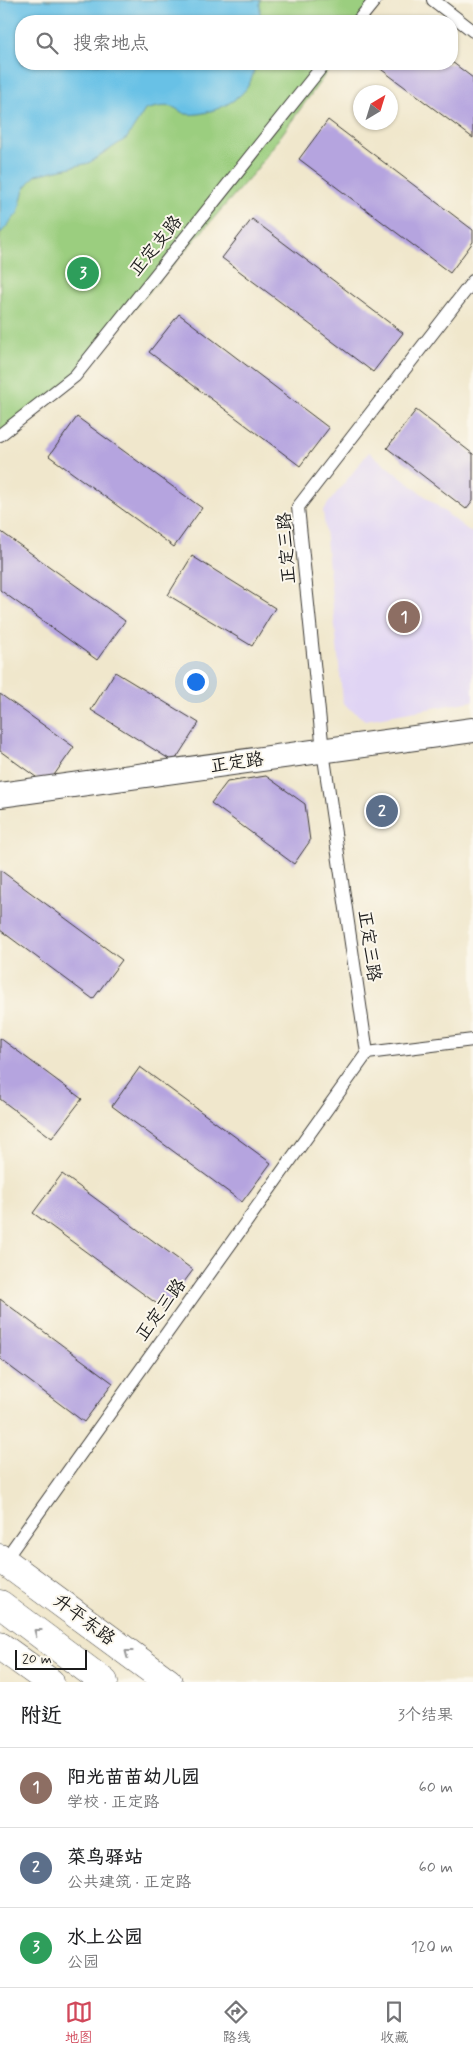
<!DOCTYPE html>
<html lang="zh">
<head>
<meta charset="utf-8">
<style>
	:root { --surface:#fff; --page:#f6f6f6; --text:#202124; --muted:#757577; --line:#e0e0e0; --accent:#d1495b }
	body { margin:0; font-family:Mynerve,"LXGW WenKai TC",sans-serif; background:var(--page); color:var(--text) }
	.compass { position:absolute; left:353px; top:85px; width:45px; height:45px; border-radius:50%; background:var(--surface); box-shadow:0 1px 4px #0004; rotate:38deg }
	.scale { position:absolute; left:15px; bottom:12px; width:72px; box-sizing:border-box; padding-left:5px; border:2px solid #1c1c1c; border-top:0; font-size:14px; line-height:18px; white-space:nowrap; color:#1c1c1c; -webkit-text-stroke:4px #fbf7ec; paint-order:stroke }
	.you { position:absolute; left:195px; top:681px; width:18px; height:18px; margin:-12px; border:4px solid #fff; border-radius:50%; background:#1a73e8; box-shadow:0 0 0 8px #1a73e833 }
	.badge { display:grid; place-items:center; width:32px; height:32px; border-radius:50%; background:var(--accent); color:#fff; font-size:16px; font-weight:700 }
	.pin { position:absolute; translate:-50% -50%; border:2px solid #fff; box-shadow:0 1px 5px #0006 }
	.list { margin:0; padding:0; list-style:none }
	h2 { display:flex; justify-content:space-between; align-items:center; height:65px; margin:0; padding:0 20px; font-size:21px }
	h2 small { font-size:16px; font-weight:400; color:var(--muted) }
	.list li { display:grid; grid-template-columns:32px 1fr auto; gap:15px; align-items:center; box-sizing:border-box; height:80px; padding:0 20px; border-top:1px solid var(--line) }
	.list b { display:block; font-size:19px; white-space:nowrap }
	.list p { margin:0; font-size:16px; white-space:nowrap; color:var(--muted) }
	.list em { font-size:16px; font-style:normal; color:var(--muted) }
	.icon { flex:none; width:28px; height:28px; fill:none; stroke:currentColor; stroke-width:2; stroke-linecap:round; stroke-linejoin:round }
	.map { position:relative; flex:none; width:473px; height:1682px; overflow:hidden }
	.search { position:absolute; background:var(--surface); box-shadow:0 1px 4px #0004; left:15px; right:15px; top:15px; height:55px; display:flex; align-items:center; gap:12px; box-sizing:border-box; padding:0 18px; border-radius:20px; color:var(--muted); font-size:19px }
	.sheet { height:305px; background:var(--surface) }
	nav { display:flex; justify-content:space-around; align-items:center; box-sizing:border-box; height:70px; border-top:1px solid var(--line); background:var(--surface); font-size:14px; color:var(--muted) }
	nav a { display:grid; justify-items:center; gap:2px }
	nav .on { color:var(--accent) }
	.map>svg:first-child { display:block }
	.built { fill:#e0d4f4 }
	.green { fill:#9bce7f; stroke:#5c754e }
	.water { fill:#68c1e6; stroke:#426e81 }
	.building { fill:#b5a4df }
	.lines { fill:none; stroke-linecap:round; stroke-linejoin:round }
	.service-casing { stroke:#3c3a36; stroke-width:14 }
	.minor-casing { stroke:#3c3a36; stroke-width:26 }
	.secondary-casing { stroke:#3c3a36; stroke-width:29 }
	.primary-casing { stroke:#3c3a36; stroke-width:29 }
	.service { stroke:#fff; stroke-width:12 }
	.minor { stroke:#fff; stroke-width:24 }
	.secondary { stroke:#fff; stroke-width:28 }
	.primary { stroke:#fff; stroke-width:28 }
	.oneway { stroke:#999 }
	.labels { text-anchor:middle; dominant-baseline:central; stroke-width:4; stroke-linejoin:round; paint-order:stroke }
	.street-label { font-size:18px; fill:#1c1c1c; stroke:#fbf7ec }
</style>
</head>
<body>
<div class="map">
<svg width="473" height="1682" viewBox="0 0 473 1682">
	<rect width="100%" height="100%" fill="#fbf7ec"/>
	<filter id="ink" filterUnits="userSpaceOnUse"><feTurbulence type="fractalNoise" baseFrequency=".02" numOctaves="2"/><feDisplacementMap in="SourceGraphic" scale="10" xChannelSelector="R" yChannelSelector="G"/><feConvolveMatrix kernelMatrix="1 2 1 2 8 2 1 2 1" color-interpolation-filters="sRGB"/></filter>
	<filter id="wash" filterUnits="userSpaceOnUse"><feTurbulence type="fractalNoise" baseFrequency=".0096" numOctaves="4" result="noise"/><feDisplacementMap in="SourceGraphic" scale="20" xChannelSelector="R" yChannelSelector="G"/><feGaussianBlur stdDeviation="1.12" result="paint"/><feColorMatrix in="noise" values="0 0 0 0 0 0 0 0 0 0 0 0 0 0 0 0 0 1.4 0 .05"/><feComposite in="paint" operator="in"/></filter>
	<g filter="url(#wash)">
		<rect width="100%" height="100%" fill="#f0e7cc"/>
		<path class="built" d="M 369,452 L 473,534 L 473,701 L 365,720 L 343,704 L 323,510 Z"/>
		<path class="green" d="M 0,0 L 379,0 L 364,21 L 21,21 L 21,64 L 333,64 L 256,170 L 67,385 L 0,437 Z"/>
		<path class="water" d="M 0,0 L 260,0 L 260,21 L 21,21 L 21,64 L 255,64 C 254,71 252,80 248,86 C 238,103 205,117 186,114 C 181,113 177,108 172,107 C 163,105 153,108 145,110 L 127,138 L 89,163 L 36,175 L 24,189 L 18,213 L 0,234 Z"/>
		<g id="blocks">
			<path class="building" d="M 452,62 L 473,78 L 473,138 L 374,64 L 452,64 Z
				M 328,120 L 473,230 L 473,242 L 450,273 L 299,159 Z
				M 252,219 L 403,333 L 373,372 L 222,258 Z
				M 179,314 L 329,428 L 300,466 L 149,352 Z
				M 416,410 L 473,454 L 473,500 L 466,509 L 387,448 Z
				M 77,417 L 202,508 L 174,547 L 49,456 Z
				M 0,531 L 125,621 L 97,660 L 0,590 Z
				M 192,556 L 275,608 L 252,646 L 168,595 Z
				M 115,672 L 199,723 L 174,762 L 91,710 Z
				M 0,694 L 74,747 L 47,785 L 0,751 Z
				M 266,776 L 305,804 L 310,841 L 294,864 L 211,803 L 227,782 Z
				M 0,870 L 122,960 L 93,999 L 0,930 Z
				M 0,1038 L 82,1099 L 52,1138 L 0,1099 Z
				M 140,1067 L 271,1163 L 242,1202 L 112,1106 Z
				M 62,1174 L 193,1270 L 164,1309 L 33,1213 Z
				M 0,1299 L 113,1383 L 84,1422 L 0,1359 Z"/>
		</g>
	</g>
	<g filter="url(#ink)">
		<use href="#blocks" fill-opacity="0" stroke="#3c3a36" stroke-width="1"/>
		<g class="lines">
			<defs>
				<path id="service" d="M 433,0 L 473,31
					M 358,21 L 375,0
					M 0,435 L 75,376 L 324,64
					M 367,1053 L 473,1040
					M 4,1561 L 367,1053 L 323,751 L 298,507 L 473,281"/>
				<path id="minor" d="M 0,795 L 473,730"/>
				<path id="secondary" d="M 0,1558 L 168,1682"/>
				<path id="primary" d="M 0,1604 L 104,1682
					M 0,1646 L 50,1682"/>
			</defs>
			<use href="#service" class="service-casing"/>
			<use href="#minor" class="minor-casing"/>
			<use href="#secondary" class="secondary-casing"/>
			<use href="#primary" class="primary-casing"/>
			<use href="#service" class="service"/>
			<use href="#minor" class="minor"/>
			<use href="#secondary" class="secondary"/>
			<use href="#primary" class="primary"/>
		</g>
		<defs><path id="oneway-chevron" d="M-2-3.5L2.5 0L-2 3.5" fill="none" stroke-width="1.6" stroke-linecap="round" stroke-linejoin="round" transform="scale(1.25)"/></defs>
		<g class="oneway">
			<use href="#oneway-chevron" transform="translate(37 1632) rotate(-143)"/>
			<use href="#oneway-chevron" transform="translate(128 1653) rotate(-143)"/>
		</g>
	</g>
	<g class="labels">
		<g class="street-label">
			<text transform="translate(156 246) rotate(-51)">正定支路</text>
			<text transform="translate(287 548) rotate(-94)">正定三路</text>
			<text transform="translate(237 763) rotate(-8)">正定路</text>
			<text transform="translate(369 946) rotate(82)">正定三路</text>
			<text transform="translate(161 1310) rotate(-54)">正定三路</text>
			<text transform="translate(84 1620) rotate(37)">升平东路</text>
		</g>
	</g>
</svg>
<svg class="compass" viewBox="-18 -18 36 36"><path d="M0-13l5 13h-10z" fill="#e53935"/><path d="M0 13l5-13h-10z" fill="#757577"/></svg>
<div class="scale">20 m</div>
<div class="you"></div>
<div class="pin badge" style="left:404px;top:617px;background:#8d6e63">1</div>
<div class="pin badge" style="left:382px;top:811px;background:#5c6f8a">2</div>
<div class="pin badge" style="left:83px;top:273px;background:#2e9e5b">3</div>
<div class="search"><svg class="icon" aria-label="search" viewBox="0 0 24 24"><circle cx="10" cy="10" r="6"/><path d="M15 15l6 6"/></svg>搜索地点</div>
</div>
<section class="sheet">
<h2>附近<small>3个结果</small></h2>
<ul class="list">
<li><span class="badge" style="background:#8d6e63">1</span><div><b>阳光苗苗幼儿园</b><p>学校 · 正定路</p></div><em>60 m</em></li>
<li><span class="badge" style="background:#5c6f8a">2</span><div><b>菜鸟驿站</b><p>公共建筑 · 正定路</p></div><em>60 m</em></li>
<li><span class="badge" style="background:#2e9e5b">3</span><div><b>水上公园</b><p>公园</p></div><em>120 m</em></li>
</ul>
</section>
<nav>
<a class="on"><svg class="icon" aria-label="map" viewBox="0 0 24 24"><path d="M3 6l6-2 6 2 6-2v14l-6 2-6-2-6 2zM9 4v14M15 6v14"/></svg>地图</a>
<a><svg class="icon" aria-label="directions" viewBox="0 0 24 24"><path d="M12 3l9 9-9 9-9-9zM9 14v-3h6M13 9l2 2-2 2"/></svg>路线</a>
<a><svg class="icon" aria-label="saved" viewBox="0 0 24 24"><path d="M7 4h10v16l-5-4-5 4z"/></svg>收藏</a>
</nav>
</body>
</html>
